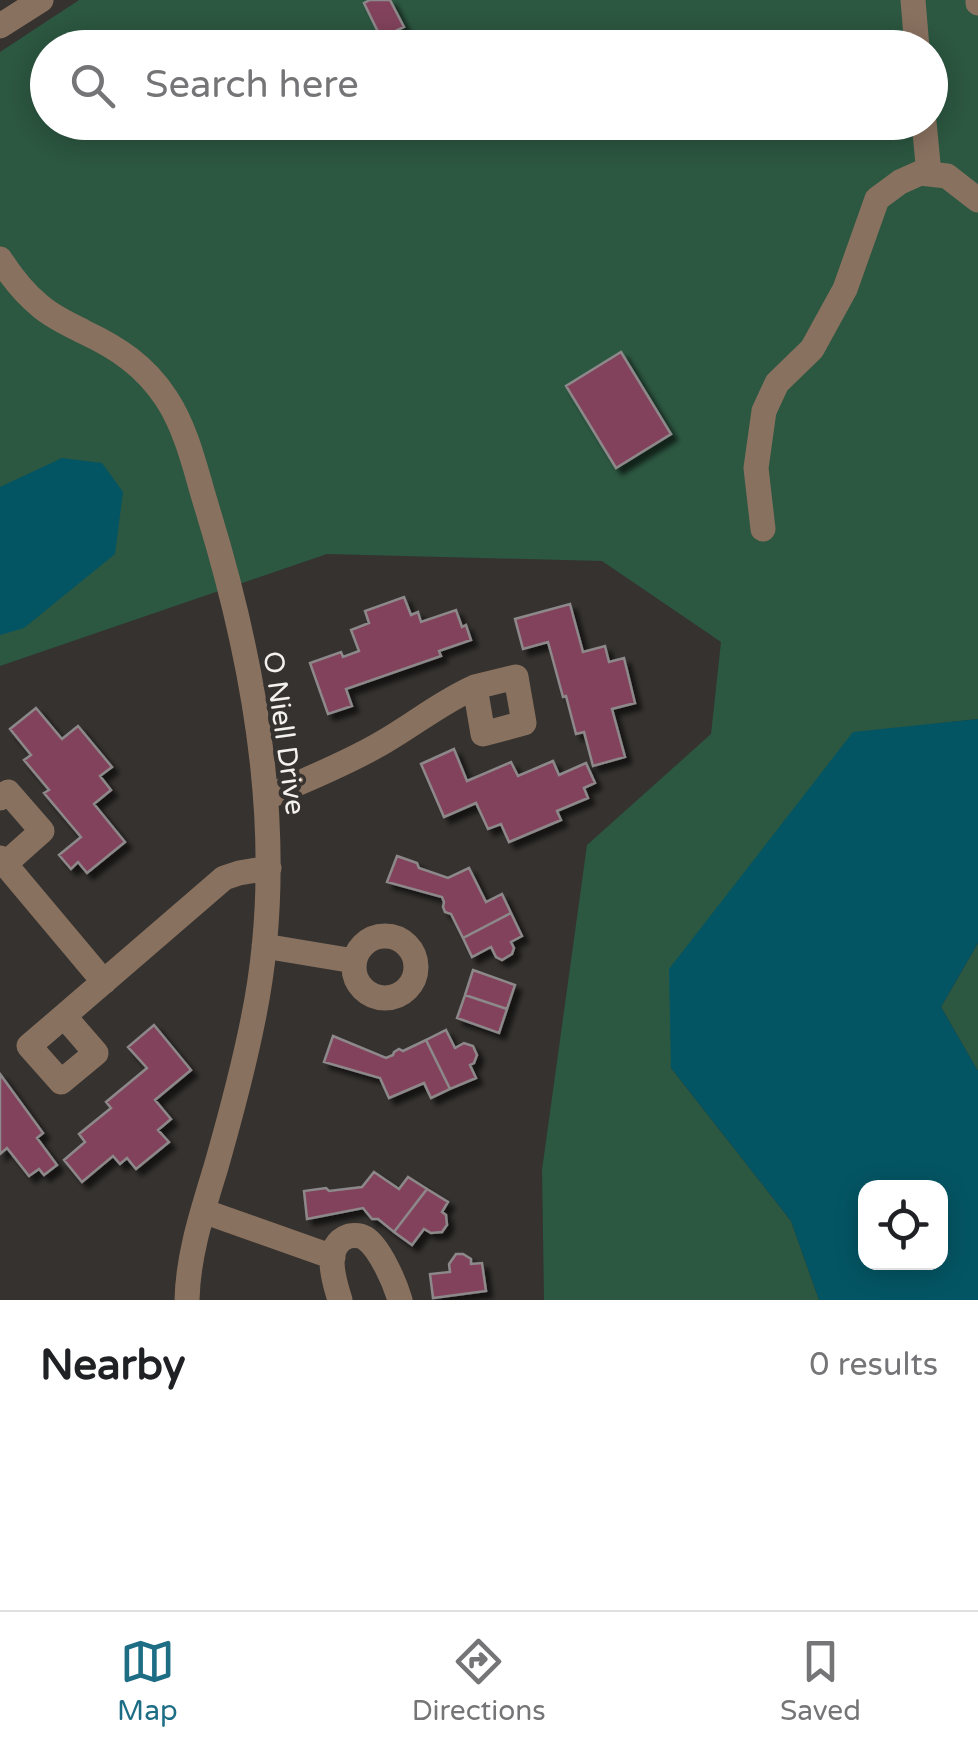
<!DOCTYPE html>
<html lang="en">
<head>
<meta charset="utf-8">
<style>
	:root { --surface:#fff; --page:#f6f6f6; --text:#202124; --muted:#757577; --line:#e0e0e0; --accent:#1d6d85 }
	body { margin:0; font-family:"Varela Round",sans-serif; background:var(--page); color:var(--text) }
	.controls { position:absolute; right:30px; bottom:30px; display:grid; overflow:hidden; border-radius:20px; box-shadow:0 5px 25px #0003 }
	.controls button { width:90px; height:90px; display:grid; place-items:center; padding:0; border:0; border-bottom:2px solid var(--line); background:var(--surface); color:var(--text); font:50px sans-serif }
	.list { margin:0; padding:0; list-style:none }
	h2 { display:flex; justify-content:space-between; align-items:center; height:130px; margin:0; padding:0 40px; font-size:42px }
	h2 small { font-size:32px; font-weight:400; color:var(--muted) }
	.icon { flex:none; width:55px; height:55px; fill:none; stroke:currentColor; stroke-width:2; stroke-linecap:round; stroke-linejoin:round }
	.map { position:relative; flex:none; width:978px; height:1300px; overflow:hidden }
	.search { position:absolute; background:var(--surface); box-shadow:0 5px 25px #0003; left:30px; right:30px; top:30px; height:110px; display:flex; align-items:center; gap:25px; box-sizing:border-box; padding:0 35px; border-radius:55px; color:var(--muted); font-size:38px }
	.sheet { height:310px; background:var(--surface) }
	nav { display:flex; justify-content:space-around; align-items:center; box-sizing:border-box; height:140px; border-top:2px solid var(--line); background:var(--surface); font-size:28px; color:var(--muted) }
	nav a { display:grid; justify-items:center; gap:5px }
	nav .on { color:var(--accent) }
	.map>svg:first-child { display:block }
	.green { fill:#2c5741; fill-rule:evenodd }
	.water { fill:#045564; fill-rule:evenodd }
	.building { fill:#82435b; stroke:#8d888a; stroke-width:2.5; filter:url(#shadow) }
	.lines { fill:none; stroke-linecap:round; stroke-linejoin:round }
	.minor { stroke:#89715f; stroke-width:25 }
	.labels { text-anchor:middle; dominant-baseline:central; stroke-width:9; stroke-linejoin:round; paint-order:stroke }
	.street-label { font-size:28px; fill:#f4f2f0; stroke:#35322f }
</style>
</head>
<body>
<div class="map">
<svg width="978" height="1300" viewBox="0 0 978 1300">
	<defs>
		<filter id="shadow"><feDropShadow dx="6" dy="6" stdDeviation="2.5" flood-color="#0009"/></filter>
	</defs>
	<rect width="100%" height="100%" fill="#35322f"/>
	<path class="green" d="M 79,0 L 978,0 L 978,719 L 853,733 L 671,1068 L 791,1221 L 819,1300 L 544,1300 L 542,1170 L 587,845 L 711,734 L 721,642 L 602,561 L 327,554 L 0,666 L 0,52 ZM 48,48 L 930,48 L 930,122 L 48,122 Z
		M 978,943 L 978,1071 L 941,1007 Z"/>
	<path class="water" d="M 62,458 L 102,463 L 123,492 L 115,554 L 24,628 L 0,635 L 0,487 Z
		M 978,719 L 978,943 L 941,1007 L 978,1071 L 978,1300 L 819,1300 L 791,1221 L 671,1068 L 669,969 L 853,732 ZM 866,1188 L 940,1188 L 940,1262 L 866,1262 Z"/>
	<path class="building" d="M 370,0 L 390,0 L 404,27 L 381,38 L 364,3 Z
		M 621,352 L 671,434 L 616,468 L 566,386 Z
		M 404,597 L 411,615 L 418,612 L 421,622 L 456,610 L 462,627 L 466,625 L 471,640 L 439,651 L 441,656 L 346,689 L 352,706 L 328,714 L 310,663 L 341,652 L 343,657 L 359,651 L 351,630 L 369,623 L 365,611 Z
		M 570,604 L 583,652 L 605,646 L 609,662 L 624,658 L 635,703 L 612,709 L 625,757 L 593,766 L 584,732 L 576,734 L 566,696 L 563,697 L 548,642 L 523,649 L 515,619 Z
		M 36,708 L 62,739 L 78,726 L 112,767 L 100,776 L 111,790 L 94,804 L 125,842 L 87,873 L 78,862 L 71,869 L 59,855 L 81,837 L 44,793 L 49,790 L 24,760 L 31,755 L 10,729 Z
		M 454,749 L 467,781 L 511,762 L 518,776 L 553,761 L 559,775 L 586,763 L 595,783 L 584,788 L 588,798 L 557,811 L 561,820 L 509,842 L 501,824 L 488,829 L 476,803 L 444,817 L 421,764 Z
		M 397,856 L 417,863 L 419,868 L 448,878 L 469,868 L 486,902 L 502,894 L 511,913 L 463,938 L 451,914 L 445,912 L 443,907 L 444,902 L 442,897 L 387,882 Z
		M 511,913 L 522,936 L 511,942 L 514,948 L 512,954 L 502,960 L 496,957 L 491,947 L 472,957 L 463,938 Z
		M 473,970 L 515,985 L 507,1009 L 465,995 Z
		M 465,995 L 507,1009 L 499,1033 L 457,1018 Z
		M 154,1025 L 191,1070 L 155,1100 L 171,1119 L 158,1130 L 169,1142 L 136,1169 L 127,1158 L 120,1164 L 113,1156 L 82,1182 L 64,1160 L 85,1142 L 79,1134 L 111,1108 L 106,1102 L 147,1068 L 128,1047 Z
		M 446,1030 L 455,1048 L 464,1043 L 473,1046 L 477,1055 L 474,1063 L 470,1065 L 476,1078 L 450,1089 L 426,1040 Z
		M 333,1036 L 386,1058 L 393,1055 L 394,1052 L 399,1049 L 403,1051 L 426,1040 L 450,1089 L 431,1098 L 424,1083 L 389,1098 L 380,1078 L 324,1062 Z
		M 0,1074 L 43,1133 L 37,1138 L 57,1165 L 44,1175 L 39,1169 L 29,1176 L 7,1148 L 0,1154 Z
		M 374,1172 L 399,1189 L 408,1177 L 427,1189 L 394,1232 L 378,1219 L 372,1219 L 363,1208 L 307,1219 L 304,1191 L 326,1188 L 329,1191 L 362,1187 Z
		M 427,1189 L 448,1202 L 442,1212 L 446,1215 L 447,1225 L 442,1232 L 431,1233 L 424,1229 L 412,1245 L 394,1232 Z
		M 456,1254 L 463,1254 L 471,1259 L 471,1264 L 482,1263 L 486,1291 L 433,1298 L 430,1274 L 450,1272 L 449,1264 Z"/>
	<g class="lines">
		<path class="minor" d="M 913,0 L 917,48
			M 978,0 L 978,3
			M 0,26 L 41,0
			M 924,122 L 929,174
			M 0,259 C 11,276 23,292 39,305 C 52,317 69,324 84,332 C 118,348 145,366 166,398 C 188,431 196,473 208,511 C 258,674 288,851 253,1020 C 243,1070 230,1118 216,1167 C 203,1210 188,1254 187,1300
			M 763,529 L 756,468 L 764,411 L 777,383 L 812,349 L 845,289 L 877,199 L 900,182 L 920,173 L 947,176 L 978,200
			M 516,677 L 524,723 L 483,734 L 475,687 Z
			M 0,798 L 8,792 L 42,831 L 5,864 L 0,858
			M 266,798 C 304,780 344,765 380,744 C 412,726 441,702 475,687
			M 5,864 L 104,982
			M354 967a31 31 0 1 1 62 0a31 31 0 1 1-62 0Z
			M 264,946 L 354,961
			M 64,1016 L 224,878 L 239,873 L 269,868
			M 64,1016 L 96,1053 L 61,1082 L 29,1046 Z
			M 203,1211 L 333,1257
			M 340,1300 C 334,1281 322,1245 349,1236 C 355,1235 360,1235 365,1238 C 380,1248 395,1283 400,1300"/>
	</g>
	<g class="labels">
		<g class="street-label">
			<text transform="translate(284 733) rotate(82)">O Niell Drive</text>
		</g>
	</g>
</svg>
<div class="controls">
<button><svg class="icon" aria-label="locate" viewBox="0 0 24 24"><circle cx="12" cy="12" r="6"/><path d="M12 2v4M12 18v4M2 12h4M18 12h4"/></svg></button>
</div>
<div class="search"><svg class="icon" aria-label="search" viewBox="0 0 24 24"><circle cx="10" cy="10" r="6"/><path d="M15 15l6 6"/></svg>Search here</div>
</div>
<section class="sheet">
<h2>Nearby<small>0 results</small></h2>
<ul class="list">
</ul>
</section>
<nav>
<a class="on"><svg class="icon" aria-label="map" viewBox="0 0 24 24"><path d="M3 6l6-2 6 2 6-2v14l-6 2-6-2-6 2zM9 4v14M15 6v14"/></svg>Map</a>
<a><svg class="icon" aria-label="directions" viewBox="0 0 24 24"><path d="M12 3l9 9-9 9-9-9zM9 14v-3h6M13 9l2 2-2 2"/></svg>Directions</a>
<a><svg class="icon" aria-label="saved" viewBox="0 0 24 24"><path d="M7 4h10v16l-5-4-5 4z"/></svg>Saved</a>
</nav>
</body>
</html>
